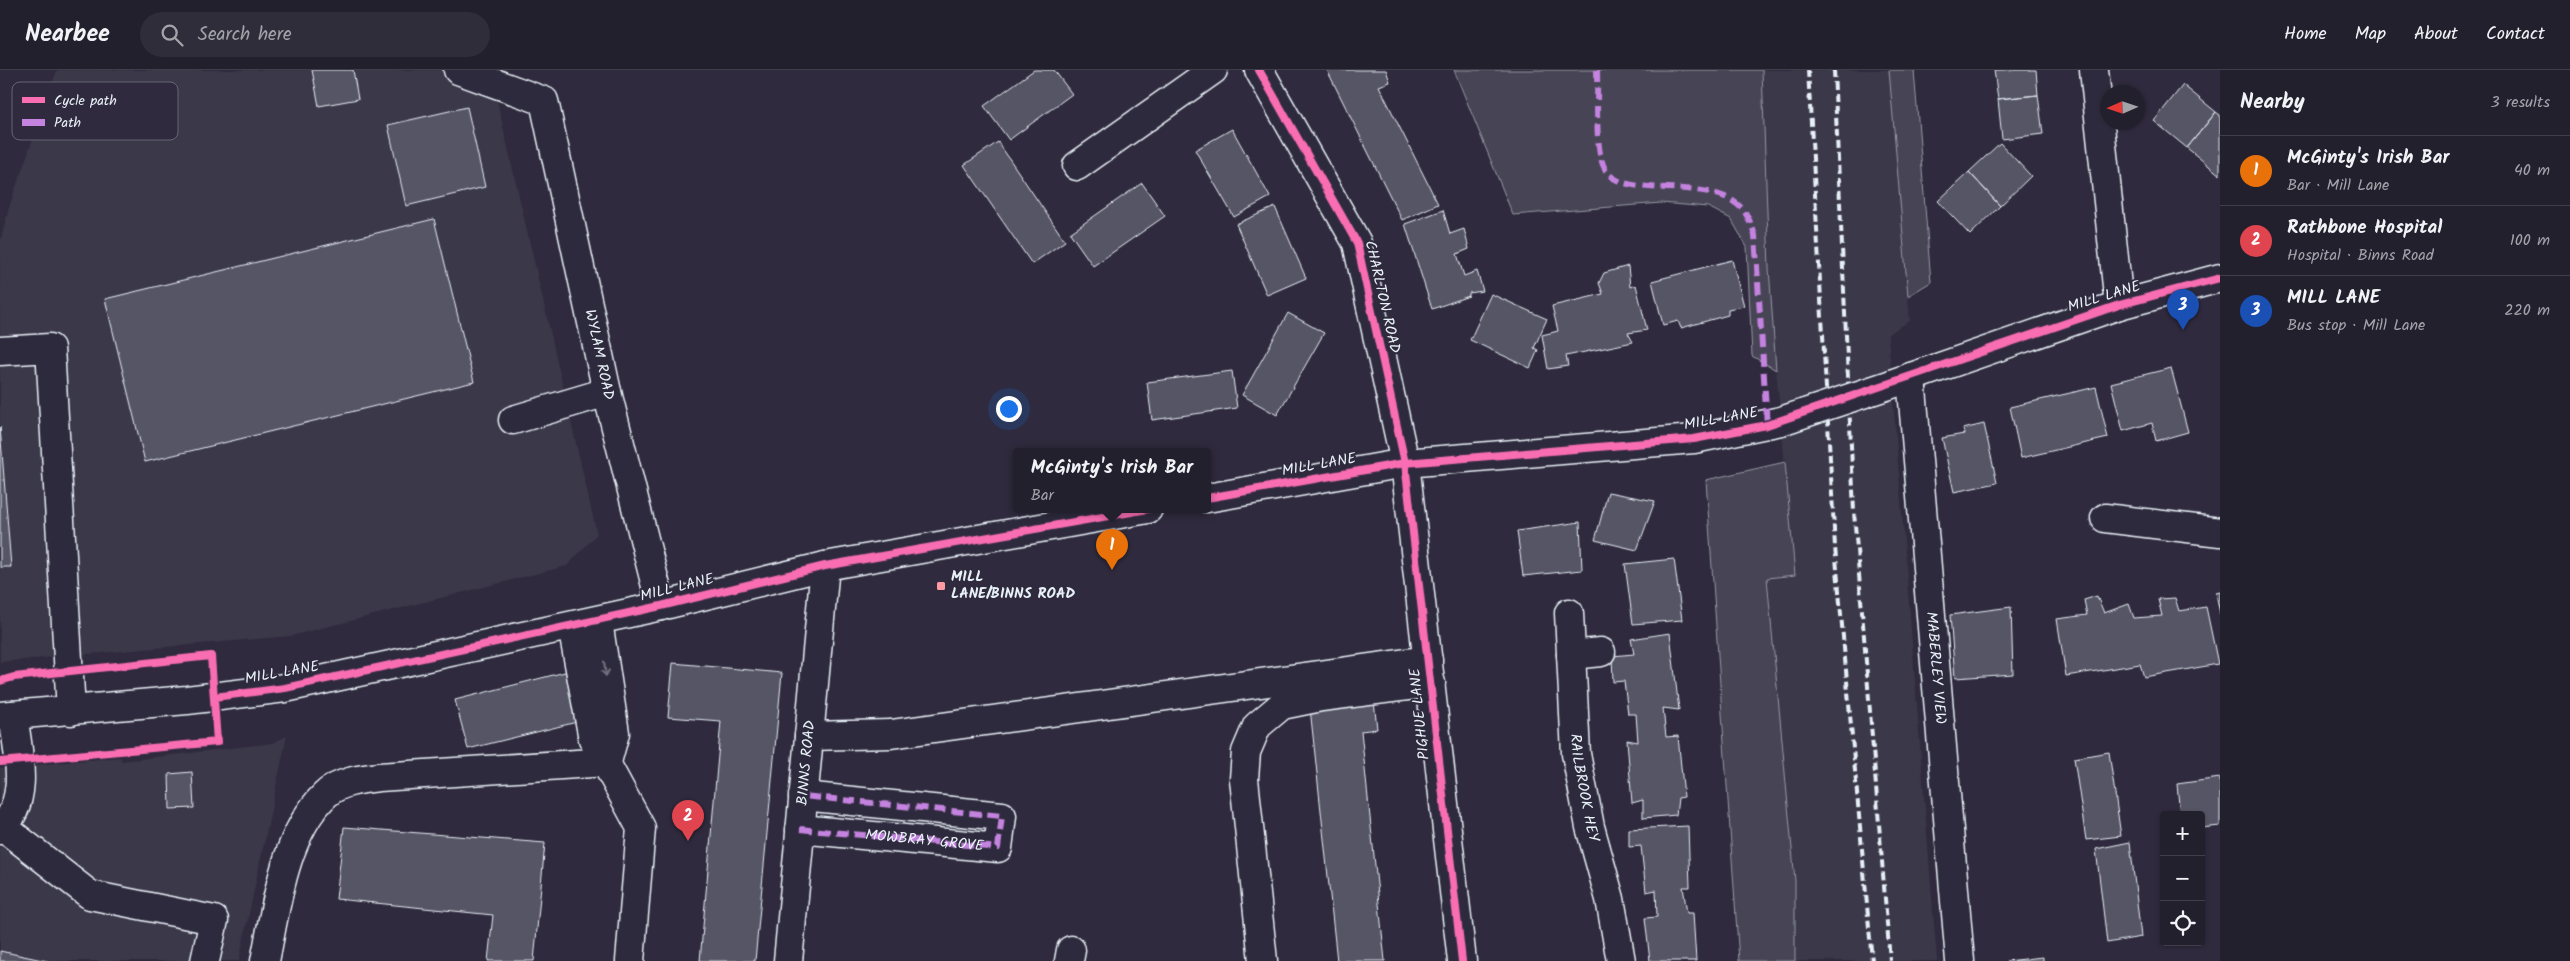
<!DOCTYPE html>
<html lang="en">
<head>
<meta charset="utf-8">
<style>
	:root { --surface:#23202e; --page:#2f2d3a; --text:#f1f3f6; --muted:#a3a3aa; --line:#403e4a; --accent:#1a73e8 }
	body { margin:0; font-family:Kalam,sans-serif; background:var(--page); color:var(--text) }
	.controls { position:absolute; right:15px; bottom:15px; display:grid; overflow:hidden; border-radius:5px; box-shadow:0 1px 4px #0004 }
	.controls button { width:45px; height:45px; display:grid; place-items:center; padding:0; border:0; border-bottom:1px solid var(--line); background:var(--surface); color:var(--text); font:25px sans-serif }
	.compass { position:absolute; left:2100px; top:15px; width:45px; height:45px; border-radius:50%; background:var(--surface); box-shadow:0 1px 4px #0004; rotate:267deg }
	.you { position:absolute; left:1008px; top:338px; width:18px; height:18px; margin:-12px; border:4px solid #fff; border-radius:50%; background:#1a73e8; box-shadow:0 0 0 8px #1a73e833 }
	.badge { display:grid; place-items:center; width:32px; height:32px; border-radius:50%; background:var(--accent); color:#fff; font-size:16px; font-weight:700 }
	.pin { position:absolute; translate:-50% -41px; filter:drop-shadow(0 1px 2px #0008) }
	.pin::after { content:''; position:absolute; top:26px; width:18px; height:15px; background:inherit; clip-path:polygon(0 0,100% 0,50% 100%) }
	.popup { position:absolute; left:1013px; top:378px; width:198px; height:65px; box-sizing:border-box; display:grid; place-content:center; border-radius:5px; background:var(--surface); filter:drop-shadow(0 1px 4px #0005); font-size:16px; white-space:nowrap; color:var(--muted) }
	.popup b { font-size:19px; color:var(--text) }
	.popup::after { content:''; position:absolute; left:50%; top:100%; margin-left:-10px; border:10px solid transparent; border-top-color:var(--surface) }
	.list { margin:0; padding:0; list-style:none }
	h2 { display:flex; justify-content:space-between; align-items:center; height:65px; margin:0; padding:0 20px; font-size:21px }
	h2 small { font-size:16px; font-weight:400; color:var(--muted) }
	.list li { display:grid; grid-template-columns:32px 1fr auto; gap:15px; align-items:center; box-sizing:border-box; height:70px; padding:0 20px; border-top:1px solid var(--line) }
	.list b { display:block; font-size:19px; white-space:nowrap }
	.list p { margin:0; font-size:16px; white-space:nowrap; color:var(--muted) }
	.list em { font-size:16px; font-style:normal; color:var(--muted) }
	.icon { flex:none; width:28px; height:28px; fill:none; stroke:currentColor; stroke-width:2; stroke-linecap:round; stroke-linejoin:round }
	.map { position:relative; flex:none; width:2220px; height:891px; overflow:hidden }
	header { display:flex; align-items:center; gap:30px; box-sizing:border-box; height:70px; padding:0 25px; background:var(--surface); border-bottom:1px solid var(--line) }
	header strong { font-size:24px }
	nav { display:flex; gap:28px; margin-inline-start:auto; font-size:18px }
	.search { width:350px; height:45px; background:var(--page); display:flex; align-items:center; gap:12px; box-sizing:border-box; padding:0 18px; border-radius:28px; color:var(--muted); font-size:19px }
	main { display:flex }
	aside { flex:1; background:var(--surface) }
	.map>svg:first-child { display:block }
	.built { fill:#3b3749 }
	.green { fill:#464455; stroke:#979aa6 }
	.building { fill:#575565; stroke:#e8f1f8 }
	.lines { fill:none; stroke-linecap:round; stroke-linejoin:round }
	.minor-casing { stroke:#e8f1f8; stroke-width:31 }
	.minor { stroke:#2f2a3d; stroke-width:28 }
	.rail { stroke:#e8f1f8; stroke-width:4; stroke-dasharray:8 4; stroke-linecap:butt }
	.minor-bridge-casing { stroke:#e8f1f8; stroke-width:31; stroke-linecap:butt }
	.minor-bridge { stroke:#2f2a3d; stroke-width:28 }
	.quiet { stroke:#c483df; stroke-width:6; stroke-dasharray:12 6; stroke-linecap:butt }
	.cycleway-casing { stroke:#2f2a3d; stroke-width:11 }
	.cycleway { stroke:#f96db3; stroke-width:8 }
	.oneway { stroke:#70707e }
	.poi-dot { fill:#ff9aa2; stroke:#2f2a3d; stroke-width:2 }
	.labels { text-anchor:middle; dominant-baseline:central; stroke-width:4; stroke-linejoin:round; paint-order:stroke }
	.street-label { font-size:15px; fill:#e8f1f8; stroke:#2f2a3d }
	.poi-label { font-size:15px; font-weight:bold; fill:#e8f1f8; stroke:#2f2a3d; text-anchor:start }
	.key { fill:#2f2a3d; stroke:#666675; stroke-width:1 }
	.key-label { font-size:14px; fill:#e8f1f8 }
</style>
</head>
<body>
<header>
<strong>Nearbee</strong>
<div class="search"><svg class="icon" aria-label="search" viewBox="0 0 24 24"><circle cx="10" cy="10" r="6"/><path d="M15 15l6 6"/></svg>Search here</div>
<nav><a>Home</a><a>Map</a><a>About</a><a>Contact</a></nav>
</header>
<main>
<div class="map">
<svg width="2220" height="891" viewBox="0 0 2220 891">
	<rect width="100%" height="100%" fill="#2f2a3d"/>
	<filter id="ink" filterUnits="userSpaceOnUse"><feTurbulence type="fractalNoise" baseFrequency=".02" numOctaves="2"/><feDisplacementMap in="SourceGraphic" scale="10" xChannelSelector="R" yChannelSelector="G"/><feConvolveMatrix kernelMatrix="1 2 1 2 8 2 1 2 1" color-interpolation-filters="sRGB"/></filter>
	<g filter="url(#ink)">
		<path class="built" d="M 57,0 L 490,0 L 597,464 L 567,496 L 291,566 L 0,592 L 0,172 L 10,134 Z
			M 1754,0 L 1914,0 L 1931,212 L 1908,226 L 1910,251 L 1888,264 L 1937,891 L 1791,891 L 1767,507 L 1795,504 L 1776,300 Z
			M 287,666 L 239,891 L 0,891 L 0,698 L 120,687 L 122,691 L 272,673 Z"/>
		<path class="green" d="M 1454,0 L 1762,0 L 1769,198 L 1776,300 L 1752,286 L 1747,177 L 1731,149 L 1708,137 L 1661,133 L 1513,145 Z
			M 1889,0 L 1914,0 L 1931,212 L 1908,226 Z
			M 1785,392 L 1795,505 L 1767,508 L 1795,811 L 1795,891 L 1739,891 L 1706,410 Z"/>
		<path class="building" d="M 312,0 L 353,0 L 358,29 L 319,36 Z
			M 1034,0 L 1054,0 L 1072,24 L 1009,70 L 984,36 Z
			M 1327,0 L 1386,0 L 1390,12 L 1379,16 L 1438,134 L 1402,150 Z
			M 1994,0 L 2036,0 L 2038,25 L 1998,29 Z
			M 2183,15 L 2216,42 L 2187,78 L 2154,51 Z
			M 2038,25 L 2043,64 L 2002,69 L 1998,29 Z
			M 467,37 L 485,117 L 406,136 L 388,55 Z
			M 2216,42 L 2220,45 L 2220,105 L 2187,78 Z
			M 1232,59 L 1270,127 L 1234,147 L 1195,80 Z
			M 998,72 L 1065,171 L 1032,194 L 964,95 Z
			M 2000,73 L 2031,106 L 2000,136 L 1969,102 Z
			M 1969,102 L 2000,136 L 1970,165 L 1938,131 Z
			M 1142,113 L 1165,146 L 1093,196 L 1070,163 Z
			M 1275,137 L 1306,208 L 1267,225 L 1236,154 Z
			M 1443,140 L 1450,164 L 1464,159 L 1469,179 L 1457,184 L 1464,206 L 1477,201 L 1483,221 L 1469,223 L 1469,226 L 1432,239 L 1405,154 Z
			M 434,149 L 474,312 L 145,392 L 105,229 Z
			M 1732,190 L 1744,236 L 1728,239 L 1728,245 L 1681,258 L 1678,251 L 1663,255 L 1652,211 Z
			M 1628,196 L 1630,217 L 1636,215 L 1647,260 L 1628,263 L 1633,272 L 1566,286 L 1568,296 L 1548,299 L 1542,265 L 1558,261 L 1552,236 L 1603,224 L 1599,213 L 1604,203 Z
			M 1491,224 L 1547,249 L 1534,278 L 1538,280 L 1530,298 L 1470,270 Z
			M 1288,243 L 1324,263 L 1277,345 L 1242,325 Z
			M 2171,298 L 2188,362 L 2156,371 L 2152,353 L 2123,361 L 2111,313 Z
			M 1232,301 L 1237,338 L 1152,350 L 1147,312 Z
			M 2096,317 L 2108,368 L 2021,388 L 2010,337 Z
			M 1984,354 L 1997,413 L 1954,422 L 1942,368 L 1964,364 L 1963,359 Z
			M 0,357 L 11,497 L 0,497 Z
			M 1608,422 L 1655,431 L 1637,480 L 1595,470 Z
			M 1580,452 L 1582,500 L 1523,506 L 1517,461 Z
			M 1674,489 L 1682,550 L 1633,554 L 1625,494 Z
			M 2220,522 L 2220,544 L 2216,523 Z
			M 2097,526 L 2104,543 L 2129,534 L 2134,548 L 2162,546 L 2158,529 L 2175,528 L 2179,541 L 2206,537 L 2218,594 L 2144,607 L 2140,594 L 2066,606 L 2057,549 L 2087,545 L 2084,530 Z
			M 2011,537 L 2013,604 L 1955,608 L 1950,545 Z
			M 1670,563 L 1679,640 L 1663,638 L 1666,667 L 1678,666 L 1684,727 L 1678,728 L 1676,745 L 1643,748 L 1643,730 L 1632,733 L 1627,670 L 1638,672 L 1636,644 L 1628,644 L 1624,611 L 1613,612 L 1612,586 L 1634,584 L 1631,569 Z
			M 673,593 L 782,603 L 755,891 L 700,891 L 721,651 L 668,647 Z
			M 569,601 L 581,651 L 468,679 L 455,630 Z
			M 1374,631 L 1377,659 L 1361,661 L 1385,891 L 1337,891 L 1310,638 Z
			M 2109,682 L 2121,766 L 2086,770 L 2074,688 Z
			M 192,702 L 194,738 L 170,739 L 169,704 Z
			M 2220,708 L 2220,756 L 2201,758 L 2201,745 L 2180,745 L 2177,714 Z
			M 1688,756 L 1690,817 L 1683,817 L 1687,843 L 1693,843 L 1696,891 L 1650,891 L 1645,848 L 1657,847 L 1656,820 L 1646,822 L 1641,776 L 1629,777 L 1629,759 Z
			M 344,757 L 545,773 L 534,891 L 488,891 L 493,845 L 336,829 Z
			M 2130,772 L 2141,867 L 2107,873 L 2096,779 Z
			M 0,881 L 47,891 L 0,891 Z
			M 2043,887 L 2043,891 L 2006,891 Z"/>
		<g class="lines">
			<defs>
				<g id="minor">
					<path id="s1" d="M 458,0 L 544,31 L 607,322 L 661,536"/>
					<path d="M 1259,0 L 1357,173 L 1405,393 L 1462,891"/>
					<path d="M 2094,0 L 2119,235"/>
					<path d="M 1077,96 L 1213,0"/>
					<path d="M 0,281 L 50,278 L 71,641"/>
					<path id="s2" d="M 1911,307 L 1960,891"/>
					<path d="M 1894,313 L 2119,235 L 2220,208"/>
					<path d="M 513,350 L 607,322"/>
					<path d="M 1207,428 L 1405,393 L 1694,369 L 1781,351"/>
					<path d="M 2105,448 L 2220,462"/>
					<path id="s3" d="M 1569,543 L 1576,684 L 1590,757 L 1610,829 L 1621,891"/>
					<path d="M 598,551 L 615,663 L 607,692"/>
					<path d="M 572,556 L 593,669 L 641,758 L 630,891"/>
					<path d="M 1571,585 L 1601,582"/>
					<path d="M 0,646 L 187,630 L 285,618 L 661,536 L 825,496 L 1148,439"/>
					<path d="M 809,666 L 891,664 L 1428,590"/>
					<path d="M 3,757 L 90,825 L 214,850 L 205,891"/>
					<path d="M 800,759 L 998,778 L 1002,746 L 803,726"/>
					<path d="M 0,760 C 31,731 18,682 13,645"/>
					<path d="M 265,891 C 276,837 284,765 325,725 C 338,712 361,709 379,707 L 607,692"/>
					<path id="s4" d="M 788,891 L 825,496"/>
					<path d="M 1069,891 L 1071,880"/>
					<path d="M 1263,891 L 1244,709 L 1246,682 L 1257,656 L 1282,635 L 1321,627 L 1431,613"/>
				</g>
			</defs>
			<use href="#minor" class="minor-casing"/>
			<use href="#minor" class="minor"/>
			<path class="rail" d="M 1808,0 L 1835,477 L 1872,891
				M 1834,0 L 1854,442 L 1890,891"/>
			<defs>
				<path id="minor-bridge" d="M 1781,351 L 1892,314"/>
			</defs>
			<use href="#minor-bridge" class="minor-bridge-casing"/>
			<use href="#minor-bridge" class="minor-bridge"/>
			<g class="quiet">
				<path d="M 1597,0 C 1598,24 1594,80 1605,99 C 1623,133 1714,102 1744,141 C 1749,147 1752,158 1755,165 L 1767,355"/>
				<path id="s5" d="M 800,759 L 998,778 L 1002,746 L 803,726"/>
			</g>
			<defs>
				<path id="cycleway" d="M 1259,0 L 1357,173 L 1405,393 L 1462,891
					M 1207,428 L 1405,393 L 1694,369 L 1767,355 L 2119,235 L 2220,208
					M 0,611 L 14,607 L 211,586 L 217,672 L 0,692
					M 214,627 L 285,618 L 661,536 L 825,496 L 1148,439"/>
			</defs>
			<use href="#cycleway" class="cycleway-casing"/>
			<use href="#cycleway" class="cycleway"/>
		</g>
		<defs><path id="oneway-shaft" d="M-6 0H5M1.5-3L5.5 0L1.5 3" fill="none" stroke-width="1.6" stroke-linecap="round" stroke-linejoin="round" transform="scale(1.25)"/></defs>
		<use class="oneway" href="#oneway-shaft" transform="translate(605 599) rotate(82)"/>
	</g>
	<rect class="poi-dot" x="936" y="511" width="10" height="10" rx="2.5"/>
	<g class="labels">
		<g class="street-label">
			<text transform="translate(1382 227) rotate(77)">CHARLTON ROAD</text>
			<text transform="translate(2104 227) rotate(-17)">MILL LANE</text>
			<text stroke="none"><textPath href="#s1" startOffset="351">WYLAM ROAD</textPath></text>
			<text transform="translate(1721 349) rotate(-10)">MILL LANE</text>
			<text transform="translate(1319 395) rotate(-10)">MILL LANE</text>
			<text transform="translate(677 518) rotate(-14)">MILL LANE</text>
			<text stroke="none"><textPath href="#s2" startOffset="292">MABERLEY VIEW</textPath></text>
			<text transform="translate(282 603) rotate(-10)">MILL LANE</text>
			<text transform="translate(1420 644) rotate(-96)">PIGHUE LANE</text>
			<text stroke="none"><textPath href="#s4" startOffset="199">BINNS ROAD</textPath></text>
			<text stroke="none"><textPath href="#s3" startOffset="176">RAILBROOK HEY</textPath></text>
			<text stroke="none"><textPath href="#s5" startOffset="125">MOWBRAY GROVE</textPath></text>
		</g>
		<g class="poi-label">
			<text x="951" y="507">MILL<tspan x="951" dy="17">LANE/BINNS ROAD</tspan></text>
		</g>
	</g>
	<rect x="12" y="12" width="166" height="58" rx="8" class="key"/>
	<rect x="22" y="27" width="23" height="6" fill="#f96db3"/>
	<rect x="22" y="49" width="23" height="7" fill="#c483df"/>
	<g class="key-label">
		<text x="54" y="35">Cycle path</text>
		<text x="54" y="57">Path</text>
	</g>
</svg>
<div class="controls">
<button>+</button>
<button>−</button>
<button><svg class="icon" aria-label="locate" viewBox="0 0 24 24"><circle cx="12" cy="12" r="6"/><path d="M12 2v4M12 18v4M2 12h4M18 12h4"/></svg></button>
</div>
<svg class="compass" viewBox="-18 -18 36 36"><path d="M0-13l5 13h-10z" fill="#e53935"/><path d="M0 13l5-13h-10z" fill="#a3a3aa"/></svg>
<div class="you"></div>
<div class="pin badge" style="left:1112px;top:500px;background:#e8710a">1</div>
<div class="popup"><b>McGinty's Irish Bar</b>Bar</div>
<div class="pin badge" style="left:688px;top:771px;background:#e0444e">2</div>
<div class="pin badge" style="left:2183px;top:260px;background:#1a4fb4">3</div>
</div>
<aside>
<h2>Nearby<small>3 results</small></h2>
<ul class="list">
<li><span class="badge" style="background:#e8710a">1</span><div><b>McGinty's Irish Bar</b><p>Bar · Mill Lane</p></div><em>40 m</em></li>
<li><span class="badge" style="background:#e0444e">2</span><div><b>Rathbone Hospital</b><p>Hospital · Binns Road</p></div><em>100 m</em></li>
<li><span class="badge" style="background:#1a4fb4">3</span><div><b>MILL LANE</b><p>Bus stop · Mill Lane</p></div><em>220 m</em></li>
</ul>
</aside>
</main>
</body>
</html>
